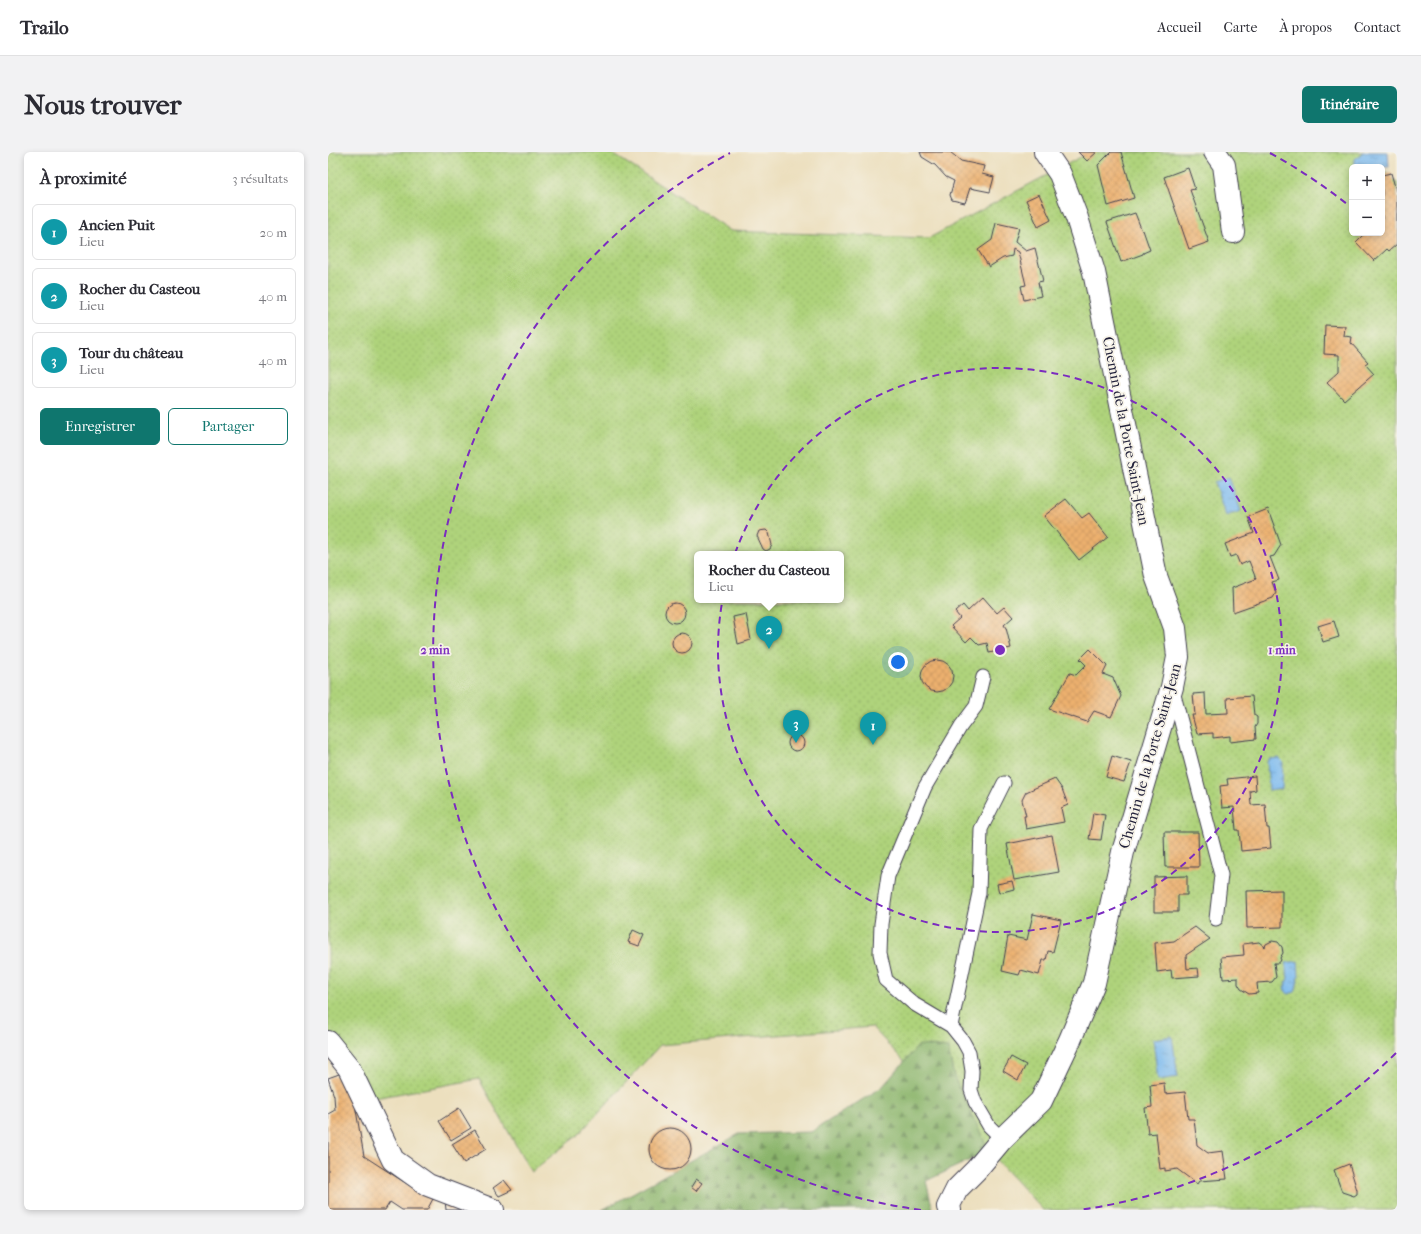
<!DOCTYPE html>
<html lang="fr">
<head>
<meta charset="utf-8">
<style>
	:root { --surface:#fff; --page:#f2f2f3; --text:#2b2b33; --muted:#7c7c81; --line:#e1e1e2; --accent:#0f766e }
	body { margin:0; font-family:"IM FELL French Canon",serif; background:var(--page); color:var(--text) }
	.controls { position:absolute; right:12px; top:12px; display:grid; overflow:hidden; border-radius:6px; box-shadow:0 2px 6px #0003 }
	.controls button { width:36px; height:36px; display:grid; place-items:center; padding:0; border:0; border-bottom:1px solid var(--line); background:var(--surface); color:var(--text); font:20px sans-serif }
	.you { position:absolute; left:570px; top:510px; width:14px; height:14px; margin:-10px; border:3px solid #fff; border-radius:50%; background:#1a73e8; box-shadow:0 0 0 6px #1a73e833 }
	.badge { display:grid; place-items:center; width:26px; height:26px; border-radius:50%; background:var(--accent); color:#fff; font-size:13px; font-weight:700 }
	.pin { position:absolute; translate:-50% -33px; filter:drop-shadow(0 1px 2px #0008) }
	.pin::after { content:''; position:absolute; top:21px; width:14px; height:12px; background:inherit; clip-path:polygon(0 0,100% 0,50% 100%) }
	.popup { position:absolute; left:366px; top:399px; width:150px; height:52px; box-sizing:border-box; display:grid; place-content:center; border-radius:6px; background:var(--surface); filter:drop-shadow(0 1px 3px #0005); font-size:13px; white-space:nowrap; color:var(--muted) }
	.popup b { font-size:15px; color:var(--text) }
	.popup::after { content:''; position:absolute; left:50%; top:100%; margin-left:-8px; border:8px solid transparent; border-top-color:var(--surface) }
	.list { margin:0; padding:0; list-style:none }
	h2 { display:flex; justify-content:space-between; align-items:center; height:52px; margin:0; padding:0 16px; font-size:17px }
	h2 small { font-size:13px; font-weight:400; color:var(--muted) }
	.list li { display:grid; grid-template-columns:26px 1fr auto; gap:12px; align-items:center; box-sizing:border-box; height:56px; margin:0 8px 8px; padding:0 8px; border:1px solid var(--line); border-radius:6px }
	.list b { display:block; font-size:15px; white-space:nowrap }
	.list p { margin:0; font-size:13px; white-space:nowrap; color:var(--muted) }
	.list em { font-size:13px; font-style:normal; color:var(--muted) }
	.actions { display:flex; gap:8px; padding:12px 16px }
	.actions a { flex:1; padding:9px 0; border:1px solid var(--accent); border-radius:6px; text-align:center; font-size:14px; color:var(--accent) }
	.actions .main { background:var(--accent); color:#fff }
	.map { position:relative; flex:none; width:1069px; height:1058px; overflow:hidden; border-radius:6px }
	header { display:flex; align-items:center; gap:24px; box-sizing:border-box; height:56px; padding:0 20px; background:var(--surface); border-bottom:1px solid var(--line) }
	header strong { font-size:19px }
	nav { display:flex; gap:22px; margin-inline-start:auto; font-size:14px }
	.intro { display:flex; align-items:center; justify-content:space-between; box-sizing:border-box; height:96px; padding:0 24px }
	h1 { margin:0; font-size:28px }
	.button { padding:10px 18px; border-radius:6px; background:var(--accent); color:#fff; font-size:14px; font-weight:700 }
	main { display:flex; gap:24px; padding:0 24px }
	aside { flex:1; background:var(--surface); border-radius:6px; box-shadow:0 2px 6px #0003 }
	.map>svg:first-child { display:block }
	.grass { fill:url(#grass-dots); stroke:#687a5c; fill-rule:evenodd }
	.forest { fill:url(#forest-firs); stroke:#566c54 }
	.water { fill:url(#water-ripples); stroke:#4f6e95 }
	.building { fill:url(#building-cross-hatch) }
	.lines { fill:none; stroke-linecap:round; stroke-linejoin:round }
	.service-casing { stroke:#403e4f; stroke-width:15 }
	.minor-casing { stroke:#403e4f; stroke-width:24 }
	.service { stroke:#fff; stroke-width:13 }
	.minor { stroke:#fff; stroke-width:22 }
	.ring { fill:none; stroke:#7b2cbf; stroke-width:2; stroke-dasharray:7 5 }
	.labels { text-anchor:middle; dominant-baseline:central; stroke-width:3.5; stroke-linejoin:round; paint-order:stroke }
	.street-label { font-size:15px; fill:#22223b; stroke:#f7f3e8 }
	.centre { fill:#7b2cbf; stroke:#f7f3e8; stroke-width:2 }
	.ring-label { font-size:12px; text-anchor:middle; font-weight:bold; fill:#7b2cbf; stroke:#f7f3e8; stroke-width:3.5; stroke-linejoin:round; paint-order:stroke }
</style>
</head>
<body>
<header>
<strong>Trailo</strong>
<nav><a>Accueil</a><a>Carte</a><a>À propos</a><a>Contact</a></nav>
</header>
<div class="intro"><h1>Nous trouver</h1><a class="button">Itinéraire</a></div>
<main>
<aside>
<h2>À proximité<small>3 résultats</small></h2>
<ul class="list">
<li><span class="badge" style="background:#0f9aa8">1</span><div><b>Ancien Puit</b><p>Lieu</p></div><em>20 m</em></li>
<li><span class="badge" style="background:#0f9aa8">2</span><div><b>Rocher du Casteou</b><p>Lieu</p></div><em>40 m</em></li>
<li><span class="badge" style="background:#0f9aa8">3</span><div><b>Tour du château</b><p>Lieu</p></div><em>40 m</em></li>
</ul>
<div class="actions"><a class="main">Enregistrer</a><a>Partager</a></div>
</aside>
<div class="map">
<svg width="1069" height="1058" viewBox="0 0 1069 1058">
	<defs>
		<pattern id="grass-dots" width="8" height="8" patternUnits="userSpaceOnUse"><rect width="8" height="8" fill="#afd37c"/><path d="M2 2h.1M6 6h.1" fill="none" stroke="#96b56c" stroke-width="1.8" stroke-linecap="round"/></pattern>
		<pattern id="forest-firs" width="22" height="20" patternUnits="userSpaceOnUse"><rect width="22" height="20" fill="#8bb56c"/><path d="M5 1l3.5 6h-7zM16 11l3.5 6h-7z" fill="#71935a"/></pattern>
		<pattern id="water-ripples" width="26" height="14" patternUnits="userSpaceOnUse"><rect width="26" height="14" fill="#7cbaef"/><path d="M2 4q2-2 4 0t4 0M15 11q2-2 4 0t4 0" fill="none" stroke="#6597c3"/></pattern>
		<pattern id="building-cross-hatch" width="8" height="8" patternUnits="userSpaceOnUse"><rect width="8" height="8" fill="#ecb06e"/><path d="M0 0l8 8M0 8l8-8" fill="none" stroke="#ca9760"/></pattern>
	</defs>
	<rect width="100%" height="100%" fill="#f7f3e8"/>
	<filter id="ink" filterUnits="userSpaceOnUse"><feTurbulence type="fractalNoise" baseFrequency=".025" numOctaves="2"/><feDisplacementMap in="SourceGraphic" scale="8" xChannelSelector="R" yChannelSelector="G"/><feConvolveMatrix kernelMatrix="1 2 1 2 8 2 1 2 1" color-interpolation-filters="sRGB"/></filter>
	<filter id="wash" filterUnits="userSpaceOnUse"><feTurbulence type="fractalNoise" baseFrequency=".012" numOctaves="4" result="noise"/><feDisplacementMap in="SourceGraphic" scale="16" xChannelSelector="R" yChannelSelector="G"/><feGaussianBlur stdDeviation="0.9" result="paint"/><feColorMatrix in="noise" values="0 0 0 0 0 0 0 0 0 0 0 0 0 0 0 0 0 1.4 0 .05"/><feComposite in="paint" operator="in"/></filter>
	<g filter="url(#wash)">
		<rect width="100%" height="100%" fill="#ecdfbe"/>
		<path class="grass" d="M 0,0 L 282,0 L 403,79 L 601,86 L 762,0 L 1036,0 L 1052,15 L 1024,15 L 1024,81 L 1054,81 L 1054,17 L 1069,31 L 1069,1058 L 715,1058 L 544,875 L 332,893 L 250,983 L 203,1020 L 151,927 L 47,946 L 0,877 ZM 369,402 L 513,402 L 513,448 L 369,448 Z"/>
		<path class="forest" d="M 591,893 L 620,896 L 626,925 L 661,999 L 598,1029 L 605,1058 L 274,1058 L 411,982 L 483,980 L 554,935 Z"/>
		<path class="water" d="M 1035,0 L 1060,0 L 1061,15 L 1027,15 L 1027,7 Z
			M 901,325 L 913,359 L 898,364 L 886,330 Z
			M 951,606 L 955,610 L 954,637 L 941,639 L 939,610 L 941,607 Z
			M 970,809 L 971,824 L 967,840 L 960,842 L 956,837 L 960,826 L 958,811 Z
			M 844,884 L 850,925 L 830,928 L 825,887 Z"/>
		<g id="blocks">
			<path class="building" d="M 592,0 L 622,0 L 633,9 L 656,14 L 654,22 L 666,25 L 662,40 L 642,36 L 637,51 L 624,48 L 622,43 L 626,29 L 618,25 L 607,13 L 594,5 Z
				M 750,0 L 769,0 L 759,9 Z
				M 783,0 L 793,0 L 806,46 L 780,54 L 770,13 Z
				M 860,16 L 867,37 L 862,38 L 881,90 L 861,97 L 836,25 Z
				M 1063,21 L 1069,42 L 1069,92 L 1061,99 L 1059,97 L 1046,109 L 1028,90 L 1037,81 L 1054,81 L 1054,23 Z
				M 711,42 L 723,68 L 710,75 L 698,48 Z
				M 807,61 L 814,79 L 815,78 L 822,98 L 815,101 L 815,102 L 793,110 L 779,70 Z
				M 668,71 L 691,76 L 687,90 L 698,99 L 707,96 L 715,129 L 710,130 L 713,144 L 696,148 L 693,134 L 698,133 L 690,100 L 685,97 L 684,104 L 675,106 L 661,115 L 650,98 L 664,88 Z
				M 997,173 L 1017,174 L 1016,184 L 1024,185 L 1023,191 L 1040,210 L 1037,212 L 1046,222 L 1016,248 L 999,230 L 1011,219 L 1011,203 L 996,202 Z
				M 738,347 L 754,366 L 761,361 L 780,385 L 751,408 L 716,364 Z
				M 940,357 L 953,393 L 946,404 L 942,405 L 951,428 L 944,430 L 948,441 L 945,446 L 905,460 L 904,436 L 928,427 L 921,409 L 912,413 L 908,403 L 902,405 L 897,392 L 926,381 L 920,365 Z
				M 438,378 L 441,381 L 444,393 L 442,397 L 438,399 L 435,397 L 429,384 L 431,379 Z
				M 655,445 L 669,461 L 676,455 L 685,465 L 676,473 L 678,476 L 683,496 L 661,501 L 659,491 L 651,493 L 643,485 L 638,490 L 623,474 L 632,466 L 627,460 L 635,453 L 640,459 Z
				M337 461a10 10 0 1 1 20 0a10 10 0 1 1-20 0Z
				M 418,462 L 423,488 L 410,492 L 405,465 Z
				M 1006,469 L 1011,485 L 995,490 L 990,474 Z
				M344 491a10 10 0 1 1 20 0a10 10 0 1 1-20 0Z
				M 762,497 L 779,514 L 775,522 L 785,526 L 793,544 L 783,565 L 766,559 L 759,570 L 721,557 L 742,521 L 748,523 L 758,513 L 752,507 Z
				M593 524a16 16 0 1 1 32 0a16 16 0 1 1-32 0Z
				M 877,541 L 878,562 L 900,561 L 899,546 L 924,544 L 926,563 L 929,565 L 929,572 L 927,575 L 928,587 L 902,590 L 902,584 L 885,586 L 885,581 L 869,582 L 864,563 L 867,563 L 865,542 Z
				M460 591a8 8 0 1 1 16 0a8 8 0 1 1-16 0Z
				M 784,604 L 803,610 L 796,630 L 778,625 Z
				M 927,624 L 928,638 L 922,639 L 923,653 L 937,652 L 939,676 L 941,676 L 943,696 L 913,699 L 911,678 L 908,678 L 906,655 L 894,656 L 892,634 L 900,633 L 899,627 Z
				M 727,627 L 734,637 L 740,653 L 733,656 L 736,670 L 698,677 L 696,664 L 698,664 L 694,648 L 698,640 Z
				M 765,661 L 777,663 L 773,688 L 761,687 Z
				M 836,680 L 870,680 L 871,715 L 837,715 Z
				M 724,683 L 731,720 L 686,728 L 679,692 Z
				M 859,724 L 859,743 L 850,743 L 850,760 L 826,760 L 826,725 Z
				M 684,729 L 686,737 L 671,741 L 669,732 Z
				M 954,738 L 954,775 L 919,776 L 918,739 Z
				M 705,762 L 733,768 L 725,800 L 720,799 L 718,808 L 715,808 L 711,823 L 693,818 L 691,823 L 674,819 L 680,784 L 699,788 Z
				M 867,775 L 882,787 L 858,803 L 859,817 L 870,816 L 871,824 L 844,826 L 843,818 L 829,820 L 827,791 L 846,789 Z
				M 305,778 L 316,783 L 311,794 L 300,790 Z
				M 944,789 L 950,790 L 954,795 L 955,801 L 952,806 L 953,808 L 951,811 L 946,811 L 948,825 L 944,830 L 929,831 L 930,841 L 921,842 L 913,837 L 910,832 L 910,826 L 895,827 L 893,805 L 916,803 L 915,792 L 931,790 L 937,795 L 938,792 Z
				M 683,905 L 698,913 L 690,928 L 675,919 Z
				M 14,921 L 26,947 L 36,1004 L 93,1041 L 106,1045 L 99,1058 L 74,1058 L 62,1050 L 57,1058 L 0,1058 L 0,962 L 7,958 L 6,944 L 0,926 Z
				M 836,931 L 837,942 L 857,940 L 860,967 L 866,967 L 869,993 L 880,1001 L 895,999 L 899,1027 L 871,1029 L 869,1032 L 849,1017 L 837,1019 L 837,1016 L 832,1017 L 828,981 L 820,982 L 817,956 L 824,955 L 822,933 Z
				M 131,956 L 143,976 L 123,988 L 111,969 Z
				M321 997a21 21 0 1 1 42 0a21 21 0 1 1-42 0Z
				M 147,978 L 158,997 L 136,1011 L 124,992 Z
				M 1021,1012 L 1029,1038 L 1029,1042 L 1026,1044 L 1014,1040 L 1006,1018 Z
				M 368,1027 L 374,1031 L 368,1039 L 363,1035 Z
				M 176,1028 L 184,1038 L 171,1044 L 165,1036 Z
				M 117,1048 L 136,1058 L 118,1058 Z"/>
		</g>
	</g>
	<g filter="url(#ink)">
		<use href="#blocks" fill-opacity="0" stroke="#403e4f" stroke-width="1"/>
		<g class="lines">
			<defs>
				<path id="service" d="M 655,525 L 648,554 L 633,574 L 597,635 L 560,724 L 553,772 L 552,801 L 558,828 L 586,852 L 623,874 L 635,889 L 641,900 L 644,919 L 643,938 L 647,950 L 661,974 L 674,987
					M 845,539 L 893,723 L 888,767
					M 623,874 L 651,741 L 653,677 L 676,631"/>
				<path id="minor" d="M 887,0 L 896,13 L 905,80
					M 0,890 L 21,916 L 65,1008 L 100,1033 L 165,1058
					M 622,1058 L 620,1055 L 629,1037 L 648,1018 L 674,987 L 713,949 L 742,888 L 766,831 L 795,700 L 844,535 L 850,505 L 847,476 L 828,424 L 766,120 L 749,66 L 732,22 L 717,0"/>
			</defs>
			<use href="#service" class="service-casing"/>
			<use href="#minor" class="minor-casing"/>
			<use href="#service" class="service"/>
			<use href="#minor" class="minor"/>
		</g>
	</g>
	<g class="ring">
		<circle cx="672" cy="498" r="282"/>
		<path d="M1068 901A565 565 0 0 1 751 1058M593 1058A565 565 0 0 1 402 1M942 1A565 565 0 0 1 1024 56"/>
	</g>
	<g class="labels">
		<g class="street-label">
			<text transform="translate(798 279) rotate(79)">Chemin de la Porte Saint-Jean</text>
			<text transform="translate(822 604) rotate(-74)">Chemin de la Porte Saint-Jean</text>
		</g>
	</g>
	<circle cx="672" cy="498" r="6" class="centre"/>
	<g class="ring-label">
		<text x="954" y="502">1 min</text>
		<text x="107" y="502">2 min</text>
	</g>
</svg>
<div class="controls">
<button>+</button>
<button>−</button>
</div>
<div class="you"></div>
<div class="pin badge" style="left:545px;top:593px;background:#0f9aa8">1</div>
<div class="pin badge" style="left:441px;top:497px;background:#0f9aa8">2</div>
<div class="popup"><b>Rocher du Casteou</b>Lieu</div>
<div class="pin badge" style="left:468px;top:591px;background:#0f9aa8">3</div>
</div>
</main>
</body>
</html>
